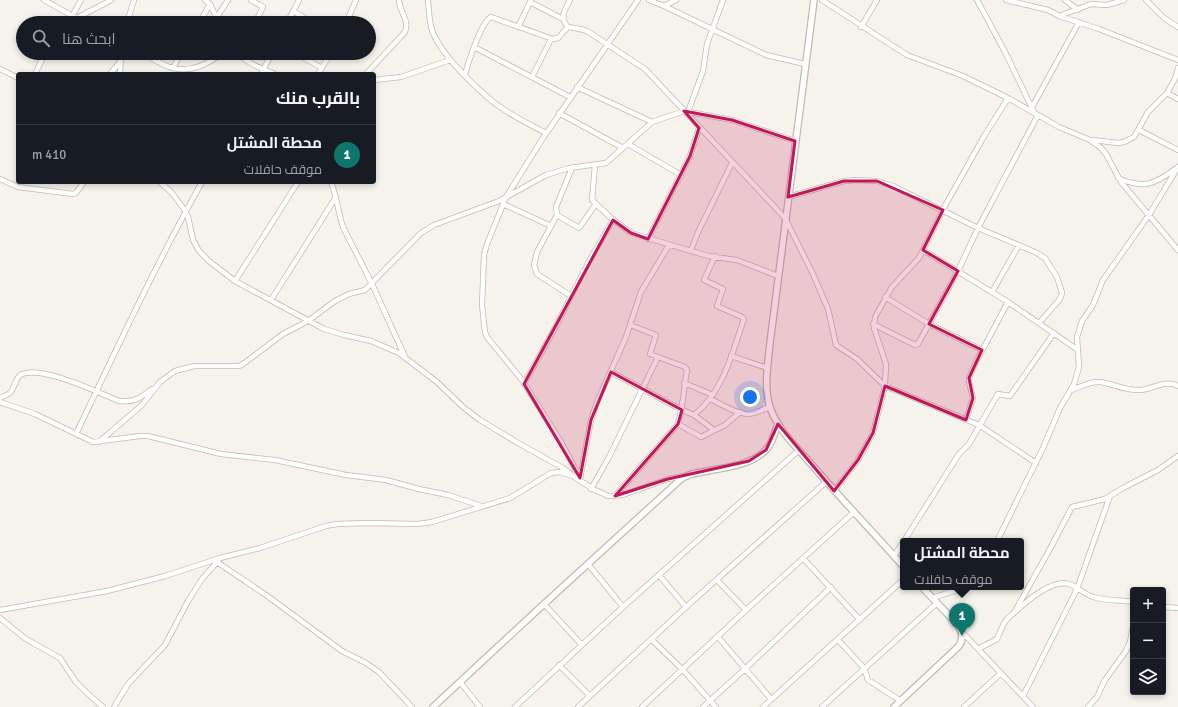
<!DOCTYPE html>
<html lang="ar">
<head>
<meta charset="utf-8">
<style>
	:root { --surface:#171b24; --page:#242831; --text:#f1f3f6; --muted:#9ea1a6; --line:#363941; --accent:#0f766e }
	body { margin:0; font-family:Signika,Cairo,sans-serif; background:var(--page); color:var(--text); direction:rtl }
	.controls { position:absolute; right:12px; bottom:12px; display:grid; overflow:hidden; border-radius:4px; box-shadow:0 2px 6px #0003 }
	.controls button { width:36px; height:36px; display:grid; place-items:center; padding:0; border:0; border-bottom:1px solid var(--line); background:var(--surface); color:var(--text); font:20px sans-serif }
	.you { position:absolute; left:750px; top:397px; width:14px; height:14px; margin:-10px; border:3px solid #fff; border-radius:50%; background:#1a73e8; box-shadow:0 0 0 6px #1a73e833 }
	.badge { display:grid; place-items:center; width:26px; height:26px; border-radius:50%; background:var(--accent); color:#fff; font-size:13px; font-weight:700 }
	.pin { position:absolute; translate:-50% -33px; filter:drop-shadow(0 1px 2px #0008) }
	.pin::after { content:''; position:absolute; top:21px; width:14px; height:12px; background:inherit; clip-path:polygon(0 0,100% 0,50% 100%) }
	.popup { position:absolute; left:900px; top:538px; width:124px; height:52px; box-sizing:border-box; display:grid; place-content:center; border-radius:4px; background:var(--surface); filter:drop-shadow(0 1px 3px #0005); font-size:13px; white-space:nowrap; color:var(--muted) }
	.popup b { font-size:15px; color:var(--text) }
	.popup::after { content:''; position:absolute; left:50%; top:100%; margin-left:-8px; border:8px solid transparent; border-top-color:var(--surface) }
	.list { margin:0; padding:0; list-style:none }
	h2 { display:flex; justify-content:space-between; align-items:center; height:52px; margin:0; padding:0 16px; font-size:17px }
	h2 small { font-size:13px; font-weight:400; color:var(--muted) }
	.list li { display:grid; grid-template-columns:26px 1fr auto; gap:12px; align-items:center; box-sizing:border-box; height:60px; padding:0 16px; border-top:1px solid var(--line) }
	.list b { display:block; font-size:15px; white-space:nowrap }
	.list p { margin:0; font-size:13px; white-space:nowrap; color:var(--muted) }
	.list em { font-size:13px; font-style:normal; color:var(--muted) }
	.icon { flex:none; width:22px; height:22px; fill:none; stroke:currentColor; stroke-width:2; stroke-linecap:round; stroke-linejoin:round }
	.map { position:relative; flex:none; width:1178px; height:707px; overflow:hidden; direction:ltr }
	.search { position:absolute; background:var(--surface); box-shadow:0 2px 6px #0003; left:16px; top:16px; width:360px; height:44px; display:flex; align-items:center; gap:10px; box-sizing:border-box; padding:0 14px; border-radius:22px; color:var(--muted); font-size:15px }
	.panel { position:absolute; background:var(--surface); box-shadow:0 2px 6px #0003; left:16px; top:72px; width:360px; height:112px; border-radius:4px; direction:rtl }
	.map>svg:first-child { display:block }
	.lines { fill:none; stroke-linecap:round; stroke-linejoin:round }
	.minor-casing { stroke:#c2bbae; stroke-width:6 }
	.tertiary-casing { stroke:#c2bbae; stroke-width:8 }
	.minor { stroke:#fff; stroke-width:4.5 }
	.tertiary { stroke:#fff; stroke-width:5.5 }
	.marked { fill:#c2185b; fill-opacity:0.2; stroke:#c2185b; stroke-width:3; stroke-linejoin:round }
</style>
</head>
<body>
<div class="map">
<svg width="1178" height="707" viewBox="0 0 1178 707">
	<rect width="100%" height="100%" fill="#f6f3ec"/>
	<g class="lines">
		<defs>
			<path id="minor" d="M 44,0 L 85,23
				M 205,0 L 210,4 L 219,23
				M 251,0 L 263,7 L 255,23
				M 428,0 C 429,10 429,21 432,30 C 440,55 484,97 506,111 C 519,119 532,126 546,133
				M 570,0 C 565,10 559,17 568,27 L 580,29 L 587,31 L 645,69 L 785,218 L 813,274 L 828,309 L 836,345 L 857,359 L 885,386 L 979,425 L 1036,463
				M 649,0 L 664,6 L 676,0
				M 822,0 L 907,55 L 963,76 L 1008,98 L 1059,127 L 1090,140 L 1101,148 L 1106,154 L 1121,182 L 1178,250
				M 977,0 L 1004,50 L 1034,112
				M 1006,0 L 1048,10 L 1059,16 L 1099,29 L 1178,60
				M 1065,0 L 1078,10
				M 1146,0 L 1164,18 L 1178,27
				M 530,2 L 563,19
				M 664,6 L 766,55 L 805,64
				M 293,11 L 313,23
				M 1059,16 L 1091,4 L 1107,5 L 1124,0
				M 217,17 L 228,0
				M 77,18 L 111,0
				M 67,23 L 70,20 L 81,0
				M 127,23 L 134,0
				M 199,23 L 210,4
				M 287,23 L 299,0
				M 346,23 L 356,0
				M 518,27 L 531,0
				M 861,27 L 877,0
				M 474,47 L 570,97
				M 142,53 C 152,58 163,66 173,68 C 192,73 209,63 223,53
				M 237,53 C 248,64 261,68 275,74
				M 295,53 L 322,68
				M 173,68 L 181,53
				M 0,69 L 18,78
				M 35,74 L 45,53
				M 110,74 L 120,62
				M 120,74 L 121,53
				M 261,74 L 272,53
				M 318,74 L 331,53
				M 366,74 L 405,32 C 410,19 399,12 399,0
				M 465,75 C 468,63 481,22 491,17 L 553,39 L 558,38 L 568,27
				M 532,77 L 551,39
				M 374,80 L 401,77 L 450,60
				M 577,87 L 652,122
				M 1167,93 L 1178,99
				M 1032,107 L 1079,22
				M 688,112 L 703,71 L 707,44 L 723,0
				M 559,113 L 623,148
				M 1139,130 L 1178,150
				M 1092,140 L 1118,143 L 1124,142 L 1134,137 L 1148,112 L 1167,93 L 1175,79 L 1178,68
				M 628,144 L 681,175
				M 595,165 L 592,200 L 611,218 L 631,233 L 708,256 L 737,260 L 778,276
				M 1118,178 C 1143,189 1154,185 1175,169
				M 0,179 L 18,187 L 73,194 L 76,193 L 84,182
				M 160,182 L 172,193 L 184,209 L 188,217 L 193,240 L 199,251 L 209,261 L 235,281 L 324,329 L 344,335 L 371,341 L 399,353 L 437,382 L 463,407 L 480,420 L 518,443 L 563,468 L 570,473
				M 331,182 C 337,197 338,212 343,227 L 372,284 L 405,357
				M 788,197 L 844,181 L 857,180 L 877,181 L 893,186 L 978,228 L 1035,252 L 1045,258 L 1048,263 L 1057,277 L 1062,293 L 1060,299 L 1039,323
				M 503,204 L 551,226
				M 557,215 L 579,228 L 596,204
				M 648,239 L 690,156 L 699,128
				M 691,250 L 699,230 L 732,163
				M 923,250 L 1008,302 L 1078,350
				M 235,281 L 298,182
				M 992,292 L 1019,245
				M 571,296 L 537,274 L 534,265 L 537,252 L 557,215 L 556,207 L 572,168
				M 885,297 L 929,324 L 982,350
				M 271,300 L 336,197
				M 873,324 L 915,345 L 918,344 L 958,271 L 978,228 L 1038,115
				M 630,325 L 656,335 L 650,354 L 685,367 L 687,370 C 684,388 683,406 678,424 L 701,437 L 725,425 L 740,412
				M 731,356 L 767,368
				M 611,372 L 682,410 L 694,415 L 714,430
				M 684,383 L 713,395
				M 524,384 L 556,326 L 588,263 L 613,220
				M 1071,390 C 1081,387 1090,381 1100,382 C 1114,384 1126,391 1140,390 C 1154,389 1164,379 1178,386
				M 0,398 C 4,396 8,395 11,392 C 15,387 15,377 22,374 C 44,366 97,392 119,401 C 135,403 141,397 152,389
				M 711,399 C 720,404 739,415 749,414 C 756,413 764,409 770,407
				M 0,402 L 35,414 L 93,442 L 140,436 L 148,436 L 221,454 L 275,460 L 346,475 L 386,480 L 419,489 L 448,495 L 481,506
				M 694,415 C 724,391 732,353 744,319 L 742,317 L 717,306 L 723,289 L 704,280 L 715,256
				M 966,420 L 973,398 L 969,382 L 969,378 L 976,362 L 1008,302
				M 76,434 C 116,350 156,264 202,182
				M 99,442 L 142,405 L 160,382 L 175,371 L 194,366 L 239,366 L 243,364 L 283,334 L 308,321 L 335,301 L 349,294 L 365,290 L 421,233 L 434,225 L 499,201 L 546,175 L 569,168 L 606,163 L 652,122 L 684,111 L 732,120 L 795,141
				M 580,478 L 561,442 L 522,380 L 487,337 L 485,332 L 482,305 L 484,255 L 487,244 L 506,197 L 543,138 L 638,0
				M 580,479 L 591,420 L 597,402 L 626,337 L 641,292 L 669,245
				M 591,489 L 609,457 L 658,357
				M 834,491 L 858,460 L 873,433 L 885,386 L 886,364 L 874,328 L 875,317 L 892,287 L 919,258 L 946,204 L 983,138 L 1008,98
				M 615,496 L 678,424
				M 904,541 L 959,454 L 969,444 L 998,394 L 1010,396 L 1054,333
				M 997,541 L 1043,448 L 1060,408 L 1074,384 L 1079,367 L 1077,337 L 1082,321 L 1093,305 L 1103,280 L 1149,215 L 1178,167
				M 894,556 L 903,542
				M 803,558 L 860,620
				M 217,562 L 266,595 L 342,651 L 366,663 L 379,672 L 412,707
				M 588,564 L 623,607
				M 659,575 L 686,607
				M 717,580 L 746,610
				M 932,598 L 967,587
				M 544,604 L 582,645
				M 1163,607 L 1178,608
				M 0,610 L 107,591 L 165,576 L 220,558 L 260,548 L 326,526 L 337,524 L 366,523 L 418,524 L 432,522 L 510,498 L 551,473 L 560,472 L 573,476 L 593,489 L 608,496 L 623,495 L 668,479 L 684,476
				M 1014,613 L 1051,547 L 1072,507 L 1105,499 L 1123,488 L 1158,470 L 1178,456
				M 0,618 L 26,639 L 60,658 L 76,682 L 89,695 L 103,707
				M 962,632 L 1033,707
				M 718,637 L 771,699
				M 651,639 L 683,670 L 716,707
				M 838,640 L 864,668 L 868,680 L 901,701
				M 978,649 L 997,639 L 1004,623 L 1009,617 C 1022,606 1050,578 1069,584 C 1078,587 1084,594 1093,597 C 1106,601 1120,600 1133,602
				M 559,665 L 590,696
				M 460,682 L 480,707
				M 1023,696 L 1077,589 L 1110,496
				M 114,707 L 128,684 L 165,645 L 188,601 L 202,579 L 218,561
				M 515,707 L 623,607 L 799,450
				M 578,707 L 686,607 L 826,482
				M 642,707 L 746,610 L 854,512
				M 703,707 L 745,669 L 831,587
				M 763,707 L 903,580
				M 822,707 L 937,603
				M 964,707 L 1001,673
				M 1088,707 L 1097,697 L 1105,680 L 1126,651 L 1130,642 L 1133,627"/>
			<path id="tertiary" d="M 814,0 L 770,343 C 768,364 763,389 771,410 C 779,431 798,449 813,466 C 842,500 873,532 903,566
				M 433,707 L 544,604 L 681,479 C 689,473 698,473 707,471 C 727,467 756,465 769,446 C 773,440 775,431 778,424
				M 894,707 L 958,647 C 964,640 963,633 958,625 L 922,587"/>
		</defs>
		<use href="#minor" class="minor-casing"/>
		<use href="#tertiary" class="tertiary-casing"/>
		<use href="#minor" class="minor"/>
		<use href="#tertiary" class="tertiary"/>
	</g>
	<path class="marked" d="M 684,111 L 732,120 L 795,141 L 788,197 L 844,181 L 877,181 L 943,210 L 923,250 L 958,271 L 929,324 L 982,350 L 969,378 L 973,398 L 966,420 L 885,386 L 873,433 L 858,460 L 834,491 L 778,424 L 766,450 L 749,461 L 668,479 L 615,496 L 678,424 L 682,410 L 611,372 L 591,420 L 580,478 L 524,384 L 613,220 L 631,233 L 648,239 L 690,156 L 699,128 Z"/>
</svg>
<div class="controls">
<button>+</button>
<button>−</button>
<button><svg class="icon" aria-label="layers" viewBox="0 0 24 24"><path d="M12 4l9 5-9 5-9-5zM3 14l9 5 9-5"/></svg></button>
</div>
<div class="you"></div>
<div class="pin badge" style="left:962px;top:636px">1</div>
<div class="popup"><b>محطة المشتل</b>موقف حافلات</div>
<div class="search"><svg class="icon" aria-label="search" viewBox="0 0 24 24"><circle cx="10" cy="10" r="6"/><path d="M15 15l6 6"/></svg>ابحث هنا</div>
<section class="panel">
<h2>بالقرب منك<small></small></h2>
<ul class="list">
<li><span class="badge">1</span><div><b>محطة المشتل</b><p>موقف حافلات</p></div><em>410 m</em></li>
</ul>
</section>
</div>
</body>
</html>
